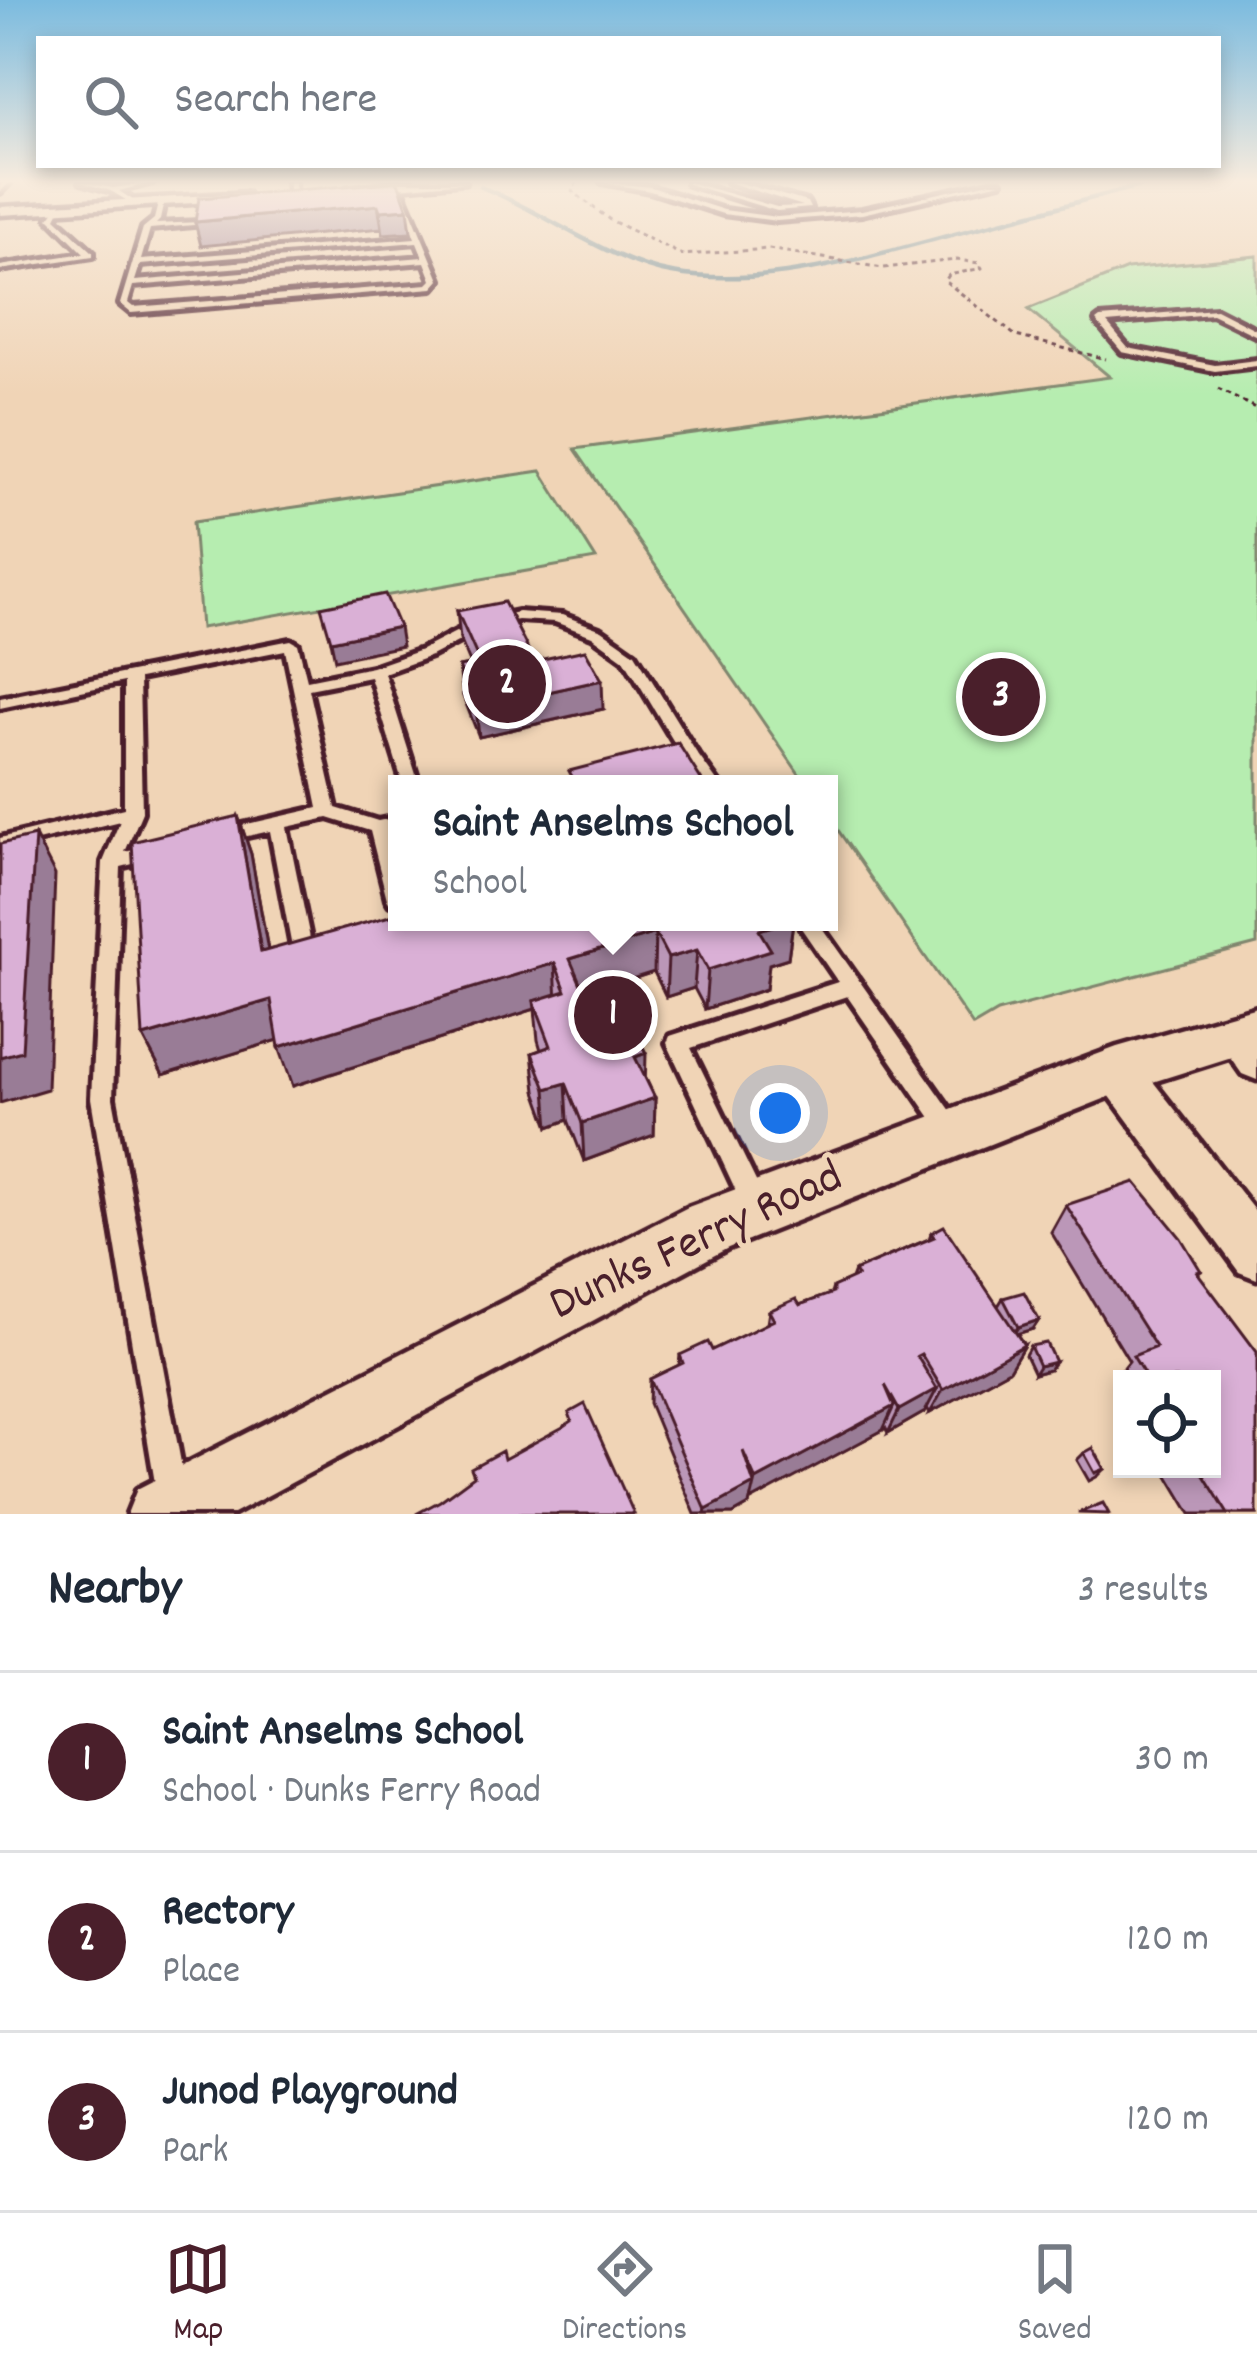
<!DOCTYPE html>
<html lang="en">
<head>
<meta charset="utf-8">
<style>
	:root { --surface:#fff; --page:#f2f2f3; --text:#1f2937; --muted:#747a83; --line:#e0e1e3; --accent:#4a1f2b }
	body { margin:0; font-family:Dekko,sans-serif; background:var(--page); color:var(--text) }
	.controls { position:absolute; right:36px; bottom:36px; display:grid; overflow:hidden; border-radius:0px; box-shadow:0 6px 18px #0003 }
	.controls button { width:108px; height:108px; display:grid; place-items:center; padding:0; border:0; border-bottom:3px solid var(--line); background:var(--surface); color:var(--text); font:60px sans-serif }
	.you { position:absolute; left:780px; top:1113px; width:42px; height:42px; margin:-30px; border:9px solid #fff; border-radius:50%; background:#1a73e8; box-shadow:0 0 0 18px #1a73e833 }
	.badge { display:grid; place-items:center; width:78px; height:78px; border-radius:50%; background:var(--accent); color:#fff; font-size:39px; font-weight:700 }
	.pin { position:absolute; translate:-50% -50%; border:6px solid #fff; box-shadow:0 3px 12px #0006 }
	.popup { position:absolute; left:388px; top:775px; width:450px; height:156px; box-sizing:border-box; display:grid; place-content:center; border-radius:0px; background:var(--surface); filter:drop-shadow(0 3px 9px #0005); font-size:39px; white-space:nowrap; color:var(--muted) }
	.popup b { font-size:45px; color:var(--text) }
	.popup::after { content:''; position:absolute; left:50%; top:100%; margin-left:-24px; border:24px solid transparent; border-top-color:var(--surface) }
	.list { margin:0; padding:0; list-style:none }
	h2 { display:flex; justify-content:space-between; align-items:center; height:156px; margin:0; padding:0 48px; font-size:51px }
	h2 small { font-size:39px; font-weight:400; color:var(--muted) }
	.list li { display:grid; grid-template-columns:78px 1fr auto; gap:36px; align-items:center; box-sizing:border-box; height:180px; padding:0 48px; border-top:3px solid var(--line) }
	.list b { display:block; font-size:45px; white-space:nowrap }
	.list p { margin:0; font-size:39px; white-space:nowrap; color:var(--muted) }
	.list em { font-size:39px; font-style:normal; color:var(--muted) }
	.icon { flex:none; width:66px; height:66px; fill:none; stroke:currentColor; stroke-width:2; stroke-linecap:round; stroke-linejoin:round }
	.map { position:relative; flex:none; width:1257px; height:1514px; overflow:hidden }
	.search { position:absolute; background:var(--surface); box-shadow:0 6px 18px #0003; left:36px; right:36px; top:36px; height:132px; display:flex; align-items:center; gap:30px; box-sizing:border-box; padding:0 42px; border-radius:0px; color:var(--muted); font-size:45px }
	.sheet { height:696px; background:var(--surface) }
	nav { display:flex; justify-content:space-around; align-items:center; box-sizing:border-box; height:168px; border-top:3px solid var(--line); background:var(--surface); font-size:33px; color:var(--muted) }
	nav a { display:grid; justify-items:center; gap:6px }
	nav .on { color:var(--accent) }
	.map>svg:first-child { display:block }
	.green { fill:#b6edb0; stroke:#80866e; stroke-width:3 }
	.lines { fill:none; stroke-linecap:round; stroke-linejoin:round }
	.stream { stroke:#65838f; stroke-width:4.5 }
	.service-casing { stroke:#4a1f2b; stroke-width:10 }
	.minor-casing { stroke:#4a1f2b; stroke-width:9 }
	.tertiary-casing { stroke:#4a1f2b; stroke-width:9 }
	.path { stroke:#4a1f2b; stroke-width:3; stroke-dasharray:4.5 4.5; stroke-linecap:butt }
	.service { fill:#f0d4b6; fill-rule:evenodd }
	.minor { fill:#f0d4b6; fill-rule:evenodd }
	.tertiary { fill:#f0d4b6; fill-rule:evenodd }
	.wall { fill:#bb97b8; stroke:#4a1f2b; stroke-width:3 }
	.shaded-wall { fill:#997b96; stroke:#4a1f2b; stroke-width:3 }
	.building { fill:#dab0d6; stroke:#4a1f2b; stroke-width:3 }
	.labels { text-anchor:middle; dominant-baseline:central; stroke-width:10; stroke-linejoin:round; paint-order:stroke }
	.near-street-label { font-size:48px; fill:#4a1f2b; stroke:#f0d4b6 }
</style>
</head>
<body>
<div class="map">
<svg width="1257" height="1514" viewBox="0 0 1257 1514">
	<rect width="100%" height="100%" fill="#f0d4b6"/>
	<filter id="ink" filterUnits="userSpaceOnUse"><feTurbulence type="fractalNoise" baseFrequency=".00833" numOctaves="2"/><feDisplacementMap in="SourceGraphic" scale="24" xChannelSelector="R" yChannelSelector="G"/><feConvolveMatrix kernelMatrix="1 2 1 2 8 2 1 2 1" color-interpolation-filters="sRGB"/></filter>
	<g filter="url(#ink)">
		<path class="green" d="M 1257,256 L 1257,944 L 997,1012 L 973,1026 L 829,817 L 829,784 L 806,784 L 575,449 L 1110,377 L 1028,309 L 1127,269 Z
			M 541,471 L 596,559 L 201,628 L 193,522 Z"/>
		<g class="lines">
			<path class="stream" d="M 481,187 C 541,210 612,263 672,273 C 764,289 863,258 951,235 C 1018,217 1086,200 1154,182"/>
			<defs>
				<path id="service" d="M 4,182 L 10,182 L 0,192 L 0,186 Z
					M 81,182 L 113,188 L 153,182 L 119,191 L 136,202 L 134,205 L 111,191 Z
					M 288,182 L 294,182 L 296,213 L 293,215 L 290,213 Z
					M 602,182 L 651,187 L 724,210 L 777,217 L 862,210 L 991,182 L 1001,182 L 862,214 L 777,221 L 723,214 L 650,191 Z
					M 688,182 L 777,207 L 803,206 L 728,182 L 737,182 L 807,202 L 810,208 L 777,211 L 688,184 Z
					M 401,192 L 404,194 L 440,280 L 433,288 L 131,313 L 120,304 L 143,228 L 154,219 L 159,200 L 164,201 L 160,220 L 156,224 L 200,222 L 204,224 L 150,229 L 141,260 L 415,238 L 398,194 ZM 417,242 L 423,257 L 135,281 L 140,265 ZM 425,262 L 432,280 L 428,284 L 133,307 L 128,303 L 133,286 Z
					M 58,206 L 61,208 L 56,218 L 93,252 L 93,256 L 0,270 L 0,266 L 84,253 L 49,218 Z
					M 1216,309 L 1257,330 L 1257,336 L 1212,314 L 1107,323 L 1128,348 L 1215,365 L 1257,360 L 1257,366 L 1215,371 L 1122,352 L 1096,321 L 1100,318 Z
					M 518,612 L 562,615 L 602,630 L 635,653 L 696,752 L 719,784 L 702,784 L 686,762 L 677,761 L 675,757 L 680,752 L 624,659 L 592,636 L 555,622 L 518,620 L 488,626 L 431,656 L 384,673 L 419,784 L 403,784 L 370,677 L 309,689 L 336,808 L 378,821 L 397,817 L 397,829 L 388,831 L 397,864 L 397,906 L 390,904 L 387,899 L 370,831 L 328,818 L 287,827 L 314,958 L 311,964 L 304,966 L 297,964 L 294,958 L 270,831 L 225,841 L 219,839 L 216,835 L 219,831 L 225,829 L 318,808 L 285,650 L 139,679 L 142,812 L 125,852 L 154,845 L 160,847 L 163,852 L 160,857 L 121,867 L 113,1098 L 187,1495 L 182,1505 L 172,1510 L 162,1505 L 157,1495 L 91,1098 L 103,862 L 120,821 L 0,850 L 0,838 L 124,808 L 124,682 L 0,708 L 0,698 L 291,640 L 298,644 L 307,680 L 372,667 L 421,650 L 479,620 Z
					M 797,922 L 818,922 L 963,1128 L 959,1135 L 951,1139 L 943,1135 L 847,996 L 691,1048 L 766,1202 L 763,1210 L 754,1214 L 745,1210 L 667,1043 L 670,1036 L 838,982 Z"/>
				<path id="minor" d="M 397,182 L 465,182 L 353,192 L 347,188 Z
					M 247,193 L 242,200 L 0,215 L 0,207 Z
					M 1235,1016 L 1257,1029 L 1257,1080 L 1242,1074 L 1214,1034 L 1220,1021 Z
					M 1117,1051 L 1133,1056 L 1257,1214 L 1257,1279 L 1239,1272 L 1101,1084 L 1095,1070 L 1101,1056 Z"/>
				<path id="tertiary" d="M 1257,1007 L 1257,1049 L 1124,1091 L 728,1248 L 233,1514 L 127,1514 L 137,1489 L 688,1207 L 1117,1047 Z"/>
			</defs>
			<use href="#service" class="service-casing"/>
			<use href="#minor" class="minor-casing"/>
			<use href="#tertiary" class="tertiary-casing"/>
			<path class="path" d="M 577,182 L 572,191 L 610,220 L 682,255 L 769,249 L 883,268 L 957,260 L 979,263 L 982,268 L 949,275 L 945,281 L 1016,336 L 1106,359
				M 1218,389 L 1257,409"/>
			<use href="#service" class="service"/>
			<use href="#minor" class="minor"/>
			<use href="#tertiary" class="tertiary"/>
		</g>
		<path class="wall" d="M 457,611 L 534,661 L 603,709 L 479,737 L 463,696 L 459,667 L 471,665 L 460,639 Z
			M 238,816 L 251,854 L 268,950 L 397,922 L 793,922 L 788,958 L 769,964 L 766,989 L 705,1009 L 694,988 L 666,997 L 654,972 L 604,988 L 655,1098 L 654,1135 L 584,1161 L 568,1120 L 549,1127 L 536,1091 L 532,1053 L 541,1050 L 538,1040 L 535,1009 L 293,1086 L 278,1040 L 163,1075 L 143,1037 Z
			M 1066,1205 L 1201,1271 L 1198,1274 L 1257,1514 L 1191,1514 L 1164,1469 L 1212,1469 L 1212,1379 L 1122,1379 L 1122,1396 L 1113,1381 L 1129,1361 L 1051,1232 Z
			M 931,1233 L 998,1306 L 1003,1298 L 1039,1320 L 1033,1329 L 1017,1334 L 1024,1345 L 1009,1370 L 930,1413 L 927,1408 L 925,1412 L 888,1433 L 885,1427 L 883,1430 L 750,1500 L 749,1505 L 733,1514 L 695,1514 L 649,1403 L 650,1379 L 679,1365 L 680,1355 L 712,1350 L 767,1324 L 769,1311 L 800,1305 L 831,1294 L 833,1287 L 851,1279 L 854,1271 L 929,1239 Z
			M 1030,1346 L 1049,1370 L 1034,1374 L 1025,1355 Z
			M 1084,1453 L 1105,1469 L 1098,1476 L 1089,1481 L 1077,1460 Z"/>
		<path class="shaded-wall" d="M 378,205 L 382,228 L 201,246 L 195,222 Z
			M 408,209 L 411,232 L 383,234 L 380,211 Z
			M 399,627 L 402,646 L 335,660 L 331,641 Z
			M 602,680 L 603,709 L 479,737 L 476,708 Z
			M 238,816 L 251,854 L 275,991 L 261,952 Z
			M 35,836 L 55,875 L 47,1089 L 0,1103 L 0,1057 Z
			M 785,922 L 793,922 L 788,958 L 769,964 L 766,989 L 705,1009 L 708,970 L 759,930 Z
			M 655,933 L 654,972 L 572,998 L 570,959 Z
			M 697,950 L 694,988 L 666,997 L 668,958 Z
			M 555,963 L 557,1002 L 534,1001 L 535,1009 L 293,1086 L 279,1047 Z
			M 271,1000 L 285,1038 L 163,1075 L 143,1037 Z
			M 646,1053 L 645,1091 L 635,1057 Z
			M 566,1083 L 568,1120 L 549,1127 L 546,1089 Z
			M 655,1098 L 654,1135 L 584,1161 L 582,1123 Z
			M 1039,1320 L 1033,1329 L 1013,1335 L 1018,1327 Z
			M 1024,1345 L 1009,1370 L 930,1413 L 943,1390 Z
			M 1055,1362 L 1049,1370 L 1034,1374 L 1039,1366 Z
			M 937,1389 L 925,1412 L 888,1433 L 899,1410 Z
			M 894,1406 L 883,1430 L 751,1501 L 756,1480 Z
			M 754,1484 L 749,1505 L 733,1514 L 705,1514 L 706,1510 Z"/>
		<path class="building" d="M 393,182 L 398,182 L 408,209 L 380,211 L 378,205 L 195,222 L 199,198 Z
			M 385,594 L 399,627 L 331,641 L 321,607 Z
			M 504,602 L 534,661 L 585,650 L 602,680 L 476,708 L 459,667 L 480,663 L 457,611 Z
			M 678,743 L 704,784 L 576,784 L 569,771 Z
			M 238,816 L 261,952 L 397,914 L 397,922 L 785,922 L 759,930 L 771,950 L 708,970 L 697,950 L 668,958 L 655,933 L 570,959 L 582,987 L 601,981 L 623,1030 L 633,1027 L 646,1053 L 635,1057 L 655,1098 L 582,1123 L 566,1083 L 546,1089 L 532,1053 L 551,1046 L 534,1001 L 566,991 L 555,963 L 279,1047 L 271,1000 L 143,1037 L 132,842 Z
			M 35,836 L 22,1051 L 0,1057 L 0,844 Z
			M 1135,1182 L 1181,1238 L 1201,1271 L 1197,1272 L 1257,1352 L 1257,1514 L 1228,1514 L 1200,1469 L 1212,1469 L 1212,1379 L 1147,1379 L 1133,1356 L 1156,1347 L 1066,1205 Z
			M 944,1226 L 1024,1345 L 943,1390 L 921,1354 L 917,1356 L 937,1389 L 899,1410 L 885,1385 L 894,1406 L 756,1480 L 743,1451 L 754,1484 L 706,1510 L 650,1379 L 683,1363 L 680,1355 L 708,1342 L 712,1350 L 774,1320 L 769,1311 L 796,1299 L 800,1305 L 833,1293 L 833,1287 L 857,1276 L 854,1271 L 934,1237 L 931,1233 Z
			M 1024,1292 L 1039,1320 L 1018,1327 L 1003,1298 Z
			M 1046,1343 L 1055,1362 L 1039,1366 L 1030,1346 Z
			M 585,1404 L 634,1514 L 416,1514 L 440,1501 L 474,1476 L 471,1468 L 502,1451 L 504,1459 L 563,1427 L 572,1421 L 569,1413 Z
			M 1093,1448 L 1105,1469 L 1095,1473 L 1084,1453 Z
			M 1103,1503 L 1109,1514 L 1078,1513 Z"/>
	</g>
	<linearGradient id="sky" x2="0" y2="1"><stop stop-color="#7bbbdf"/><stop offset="0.46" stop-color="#f8ecde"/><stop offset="1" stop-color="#f8ecde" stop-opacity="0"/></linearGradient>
	<rect width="1257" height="394" fill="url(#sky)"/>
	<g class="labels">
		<g class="near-street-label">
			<text transform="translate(697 1243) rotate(-25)">Dunks Ferry Road</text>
		</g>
	</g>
</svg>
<div class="controls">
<button><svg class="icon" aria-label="locate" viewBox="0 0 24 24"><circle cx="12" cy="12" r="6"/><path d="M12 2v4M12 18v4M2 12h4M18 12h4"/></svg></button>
</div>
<div class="you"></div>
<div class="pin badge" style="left:613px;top:1015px">1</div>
<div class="popup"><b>Saint Anselms School</b>School</div>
<div class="pin badge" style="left:507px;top:684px">2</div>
<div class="pin badge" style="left:1001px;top:697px">3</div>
<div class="search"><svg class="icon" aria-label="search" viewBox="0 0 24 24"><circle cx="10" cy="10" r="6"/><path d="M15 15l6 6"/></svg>Search here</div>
</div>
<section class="sheet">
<h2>Nearby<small>3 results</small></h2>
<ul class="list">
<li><span class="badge">1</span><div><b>Saint Anselms School</b><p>School · Dunks Ferry Road</p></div><em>30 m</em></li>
<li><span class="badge">2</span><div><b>Rectory</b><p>Place</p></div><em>120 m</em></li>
<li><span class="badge">3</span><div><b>Junod Playground</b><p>Park</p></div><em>120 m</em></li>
</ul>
</section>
<nav>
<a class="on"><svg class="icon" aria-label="map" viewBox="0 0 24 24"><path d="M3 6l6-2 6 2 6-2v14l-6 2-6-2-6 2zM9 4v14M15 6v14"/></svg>Map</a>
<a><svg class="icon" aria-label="directions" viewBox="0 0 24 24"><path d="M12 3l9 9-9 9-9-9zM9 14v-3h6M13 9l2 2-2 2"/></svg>Directions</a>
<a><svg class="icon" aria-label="saved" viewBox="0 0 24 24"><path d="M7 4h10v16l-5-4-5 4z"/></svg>Saved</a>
</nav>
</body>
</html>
